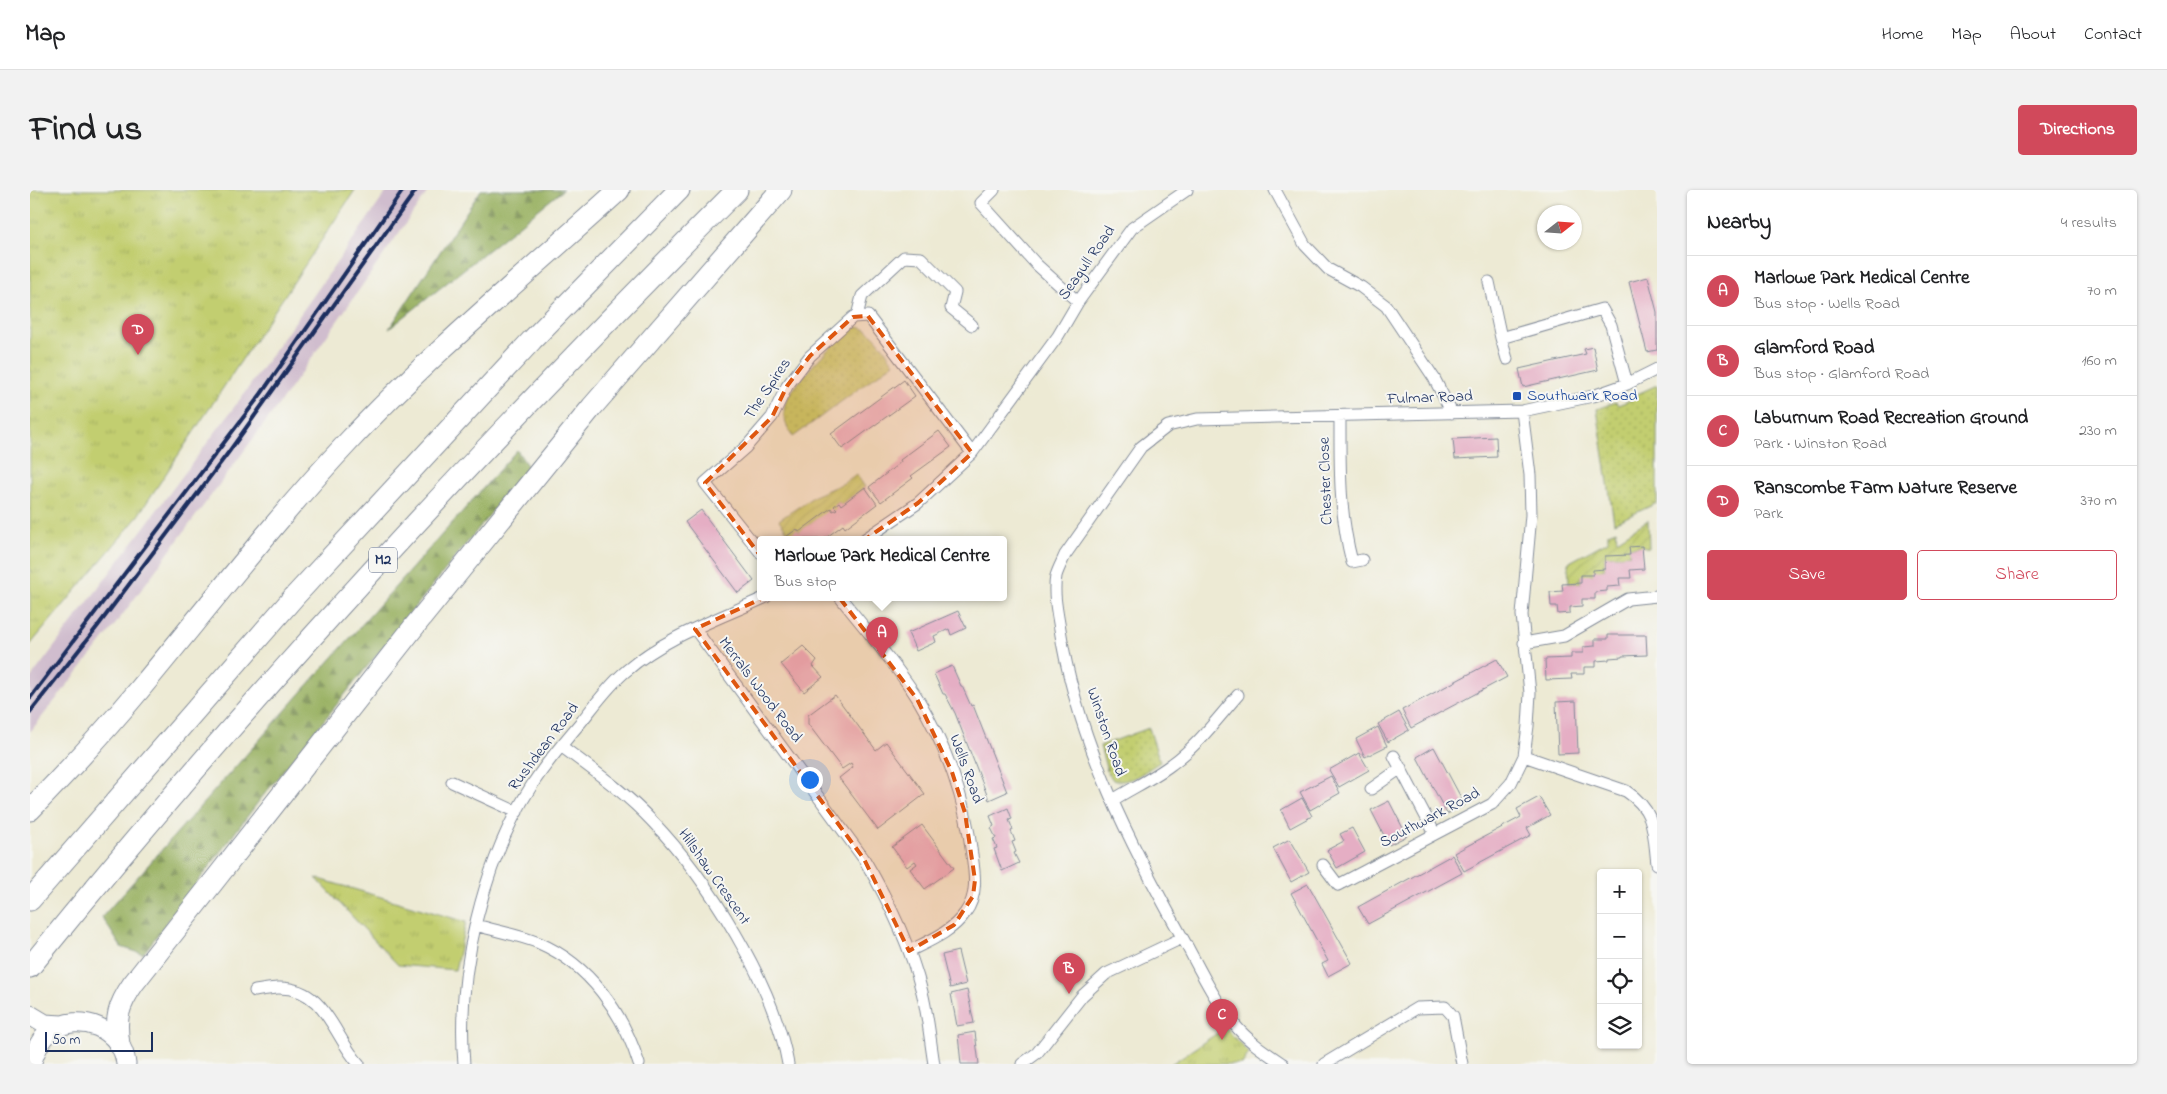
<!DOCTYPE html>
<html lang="en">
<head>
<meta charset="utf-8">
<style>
	:root { --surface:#fff; --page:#f2f2f2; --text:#202124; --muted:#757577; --line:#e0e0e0; --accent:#d1495b }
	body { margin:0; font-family:"Indie Flower",sans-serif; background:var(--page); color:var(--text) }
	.controls { position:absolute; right:15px; bottom:15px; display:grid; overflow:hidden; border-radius:5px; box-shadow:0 1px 4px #0004 }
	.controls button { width:45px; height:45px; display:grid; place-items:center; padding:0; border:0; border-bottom:1px solid var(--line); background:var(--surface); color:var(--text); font:25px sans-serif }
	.compass { position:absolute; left:1507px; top:15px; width:45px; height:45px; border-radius:50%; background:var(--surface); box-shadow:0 1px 4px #0004; rotate:73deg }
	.scale { position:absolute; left:15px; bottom:12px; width:108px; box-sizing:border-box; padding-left:5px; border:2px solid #1b2f5e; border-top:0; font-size:14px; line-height:18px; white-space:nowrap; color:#1b2f5e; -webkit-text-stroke:4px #f6f6f2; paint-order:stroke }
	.you { position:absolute; left:779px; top:589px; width:18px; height:18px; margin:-12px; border:4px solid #fff; border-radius:50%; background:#1a73e8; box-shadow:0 0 0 8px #1a73e833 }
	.badge { display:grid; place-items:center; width:32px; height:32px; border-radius:50%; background:var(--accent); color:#fff; font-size:16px; font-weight:700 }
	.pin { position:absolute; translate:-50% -41px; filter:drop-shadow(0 1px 2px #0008) }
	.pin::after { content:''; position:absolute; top:26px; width:18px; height:15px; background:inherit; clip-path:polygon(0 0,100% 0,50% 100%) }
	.popup { position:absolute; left:727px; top:346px; width:250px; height:65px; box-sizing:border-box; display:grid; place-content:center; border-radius:5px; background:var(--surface); filter:drop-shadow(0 1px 4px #0005); font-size:16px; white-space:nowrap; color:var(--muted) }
	.popup b { font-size:19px; color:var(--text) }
	.popup::after { content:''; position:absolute; left:50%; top:100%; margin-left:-10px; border:10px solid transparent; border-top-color:var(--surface) }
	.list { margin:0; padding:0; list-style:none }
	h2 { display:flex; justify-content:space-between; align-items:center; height:65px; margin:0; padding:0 20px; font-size:21px }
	h2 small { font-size:16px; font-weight:400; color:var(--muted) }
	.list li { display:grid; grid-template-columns:32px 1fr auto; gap:15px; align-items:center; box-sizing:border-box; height:70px; padding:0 20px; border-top:1px solid var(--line) }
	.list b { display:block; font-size:19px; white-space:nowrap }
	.list p { margin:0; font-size:16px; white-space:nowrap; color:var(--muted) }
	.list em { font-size:16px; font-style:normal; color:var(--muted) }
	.actions { display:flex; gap:10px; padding:15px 20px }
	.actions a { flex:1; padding:11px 0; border:1px solid var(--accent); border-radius:5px; text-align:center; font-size:18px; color:var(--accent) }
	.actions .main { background:var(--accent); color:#fff }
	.icon { flex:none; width:28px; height:28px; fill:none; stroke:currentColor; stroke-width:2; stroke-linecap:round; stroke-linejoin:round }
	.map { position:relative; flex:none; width:1627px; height:874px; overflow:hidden; border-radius:5px }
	header { display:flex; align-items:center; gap:30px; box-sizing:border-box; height:70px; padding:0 25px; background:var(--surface); border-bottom:1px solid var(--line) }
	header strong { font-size:24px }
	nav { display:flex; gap:28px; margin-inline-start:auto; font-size:18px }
	.intro { display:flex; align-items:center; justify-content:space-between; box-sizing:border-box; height:120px; padding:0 30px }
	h1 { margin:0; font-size:35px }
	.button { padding:12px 22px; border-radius:5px; background:var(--accent); color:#fff; font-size:18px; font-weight:700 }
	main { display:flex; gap:30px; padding:0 30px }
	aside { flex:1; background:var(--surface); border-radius:5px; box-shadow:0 1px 4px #0004 }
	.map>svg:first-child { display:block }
	.railway { fill:#d0bdce }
	.grass { fill:url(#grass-dots); stroke:#6e7e67 }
	.forest { fill:url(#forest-firs); stroke:#5a7060 }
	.park { fill:url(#park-tufts); stroke:#6e7e67 }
	.garden { fill:url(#garden-furrows); stroke:#6e7e67 }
	.building { fill:#e5aec4 }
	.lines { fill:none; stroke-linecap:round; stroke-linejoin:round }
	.minor-casing { stroke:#848c99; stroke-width:13 }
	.trunk-casing { stroke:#848c99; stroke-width:21 }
	.motorway-casing { stroke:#848c99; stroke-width:23 }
	.minor { stroke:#fff; stroke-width:11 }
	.trunk { stroke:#fff; stroke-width:19 }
	.motorway { stroke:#fff; stroke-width:21 }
	.rail { stroke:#1b2f5e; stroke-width:4 }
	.marked { fill:#de5710; fill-opacity:0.2; stroke:#de5710; stroke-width:4; stroke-dasharray:10 6; stroke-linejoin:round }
	.transit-dot { fill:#1a4fb4; stroke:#f6f6f2; stroke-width:2 }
	.labels { text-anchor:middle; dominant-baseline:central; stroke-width:4; stroke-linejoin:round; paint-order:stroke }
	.shield { fill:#f6f6f2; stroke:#5d6b8a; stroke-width:1 }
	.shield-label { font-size:15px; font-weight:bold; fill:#1b2f5e }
	.street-label { font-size:16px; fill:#1b2f5e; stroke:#f6f6f2 }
	.transit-label { font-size:16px; fill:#164399; stroke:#f6f6f2; text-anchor:start }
</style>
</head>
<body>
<header>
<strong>Map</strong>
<nav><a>Home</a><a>Map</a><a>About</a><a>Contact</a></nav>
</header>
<div class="intro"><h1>Find us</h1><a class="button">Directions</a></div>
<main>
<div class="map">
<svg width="1627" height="874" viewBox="0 0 1627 874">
	<defs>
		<pattern id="grass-dots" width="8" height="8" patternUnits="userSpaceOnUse" patternTransform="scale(1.25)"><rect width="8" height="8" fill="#c2ce70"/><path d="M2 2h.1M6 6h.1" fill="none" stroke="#a6b163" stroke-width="1.8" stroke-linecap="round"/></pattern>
		<pattern id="forest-firs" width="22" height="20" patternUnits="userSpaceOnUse" patternTransform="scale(1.25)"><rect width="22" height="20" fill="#99b162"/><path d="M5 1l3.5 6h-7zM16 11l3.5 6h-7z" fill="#7c9054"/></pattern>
		<pattern id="park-tufts" width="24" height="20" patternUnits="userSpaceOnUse" patternTransform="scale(1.25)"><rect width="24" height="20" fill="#c2ce70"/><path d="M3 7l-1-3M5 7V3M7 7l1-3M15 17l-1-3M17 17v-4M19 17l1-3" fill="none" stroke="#a6b163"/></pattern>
		<pattern id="garden-furrows" width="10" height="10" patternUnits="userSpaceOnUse" patternTransform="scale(1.25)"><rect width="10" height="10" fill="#c2ce70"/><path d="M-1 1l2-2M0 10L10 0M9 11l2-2" fill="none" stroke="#a6b163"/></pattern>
	</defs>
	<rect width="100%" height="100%" fill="#f6f6f2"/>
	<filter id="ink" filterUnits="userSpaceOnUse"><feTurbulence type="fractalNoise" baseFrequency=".02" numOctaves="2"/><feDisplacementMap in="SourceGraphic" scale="10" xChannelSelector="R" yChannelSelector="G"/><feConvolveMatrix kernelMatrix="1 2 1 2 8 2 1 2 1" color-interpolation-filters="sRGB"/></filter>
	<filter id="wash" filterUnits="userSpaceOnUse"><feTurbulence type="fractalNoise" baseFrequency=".0096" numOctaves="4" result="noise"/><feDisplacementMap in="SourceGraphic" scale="20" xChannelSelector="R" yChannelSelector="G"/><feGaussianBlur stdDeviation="1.12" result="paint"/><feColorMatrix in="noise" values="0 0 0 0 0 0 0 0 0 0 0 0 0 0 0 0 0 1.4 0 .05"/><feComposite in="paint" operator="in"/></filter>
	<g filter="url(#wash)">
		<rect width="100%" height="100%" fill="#edead4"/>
		<path class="railway" d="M 358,0 L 399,0 L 257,203 L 82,439 L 0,542 L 0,489 L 211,208 Z"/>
		<path class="grass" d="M 826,137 C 844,138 854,160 864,173 L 763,247 C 756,235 752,227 755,214 C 758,200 812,141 826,137 Z
			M 1627,195 L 1627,313 L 1584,333 L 1567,219 L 1586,212 L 1588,215 L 1601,210 L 1601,207 Z
			M 1119,538 L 1130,572 C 1115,581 1100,595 1083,590 L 1077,581 L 1070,556 Z"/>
		<path class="forest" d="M 451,0 L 533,0 L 359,139 Z
			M 487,260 L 498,277 L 229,611 L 113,764 L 91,757 L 72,727 Z"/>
		<path class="park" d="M 0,0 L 325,0 L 105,330 L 0,455 Z
			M 286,688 L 436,732 L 425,780 L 368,775 Z
			M 1195,838 L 1219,863 L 1212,874 L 1141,874 Z"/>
		<path class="garden" d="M 826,284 L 835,297 L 811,315 L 809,312 L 805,315 L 807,319 L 803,321 L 801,319 L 769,342 L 767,339 L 760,345 L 749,330 L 786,305 L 814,293 Z
			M 1618,330 L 1619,358 L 1612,356 L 1599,357 L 1600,365 L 1575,366 L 1575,379 L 1563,385 L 1551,386 L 1551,393 L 1539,394 L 1538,373 L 1578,351 L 1578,343 L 1586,340 L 1587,350 Z"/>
		<g id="blocks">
			<path class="building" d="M 1618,87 L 1627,122 L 1627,160 L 1617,162 L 1599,92 Z
				M 1563,157 L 1568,180 L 1493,197 L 1489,179 L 1556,164 L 1554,159 Z
				M 874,190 L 885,206 L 812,259 L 801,244 Z
				M 909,241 L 921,257 L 881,286 L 883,288 L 851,312 L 839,297 L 871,272 L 870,270 Z
				M 1466,247 L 1467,267 L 1425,269 L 1423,249 Z
				M 835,297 L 847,314 L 815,338 L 813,335 L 794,349 L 753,349 L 767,339 L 769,342 L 801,318 L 803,321 L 807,319 L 804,316 L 809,312 L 811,315 Z
				M 671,320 L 724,391 L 708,403 L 655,332 Z
				M 1612,356 L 1614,379 L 1600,380 L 1601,388 L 1589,388 L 1590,396 L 1577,397 L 1577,401 L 1565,402 L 1565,409 L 1552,409 L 1552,416 L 1540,417 L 1540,423 L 1528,424 L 1527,416 L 1521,416 L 1520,402 L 1533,401 L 1532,394 L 1551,393 L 1551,385 L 1563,385 L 1563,380 L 1575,379 L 1575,366 L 1600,365 L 1599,357 Z
				M 928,421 L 936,438 L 921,445 L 919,439 L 904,446 L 906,452 L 886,461 L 878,443 Z
				M 1578,445 L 1616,445 L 1617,465 L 1592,466 L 1592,467 L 1579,468 L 1579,470 L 1566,471 L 1566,477 L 1554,477 L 1554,484 L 1541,484 L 1542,489 L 1516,490 L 1515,469 L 1541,468 L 1541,463 L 1553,463 L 1553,457 L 1565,456 L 1565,449 L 1578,449 Z
				M 773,456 L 787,470 L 783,476 L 793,487 L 774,502 L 751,474 Z
				M 1467,469 L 1477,487 L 1381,538 L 1372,520 Z
				M 922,476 L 931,496 L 932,496 L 941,516 L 943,515 L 977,602 L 959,610 L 925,523 L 915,504 L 913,504 L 904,484 Z
				M 805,505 L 846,560 L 856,552 L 895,604 L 848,640 L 809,588 L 823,577 L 821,573 L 812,579 L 778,534 L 778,525 Z
				M 1546,511 L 1548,563 L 1528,564 L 1526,512 Z
				M 1369,522 L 1379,540 L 1358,552 L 1348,534 Z
				M 1348,537 L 1357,556 L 1335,567 L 1326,549 Z
				M 1404,557 L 1435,615 L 1417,624 L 1387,567 Z
				M 1329,563 L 1339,580 L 1309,597 L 1299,580 Z
				M 1301,586 L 1310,603 L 1280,620 L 1270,602 Z
				M 1509,607 L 1520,625 L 1497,638 L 1501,645 L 1434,681 L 1424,663 L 1491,627 L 1487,619 Z
				M 1272,608 L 1282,626 L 1260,638 L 1251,620 Z
				M 1359,611 L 1377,646 L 1359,655 L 1341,620 Z
				M 978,618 L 982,629 L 979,630 L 983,640 L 981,641 L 985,651 L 982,652 L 986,662 L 984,663 L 989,673 L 972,681 L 964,659 L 967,658 L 963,649 L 966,648 L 961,638 L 964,636 L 960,626 Z
				M 892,635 L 924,678 L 895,699 L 880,679 L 887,674 L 885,671 L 877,677 L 862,657 Z
				M 1322,638 L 1335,662 L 1307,678 L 1297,660 L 1314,651 L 1310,644 Z
				M 1260,649 L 1279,682 L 1261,692 L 1243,658 Z
				M 1422,665 L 1432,683 L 1338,734 L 1328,717 Z
				M 1278,694 L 1322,773 L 1298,786 L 1292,774 L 1298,771 L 1261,703 Z
				M 928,761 L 936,794 L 920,798 L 912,765 Z
				M 937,800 L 944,833 L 927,836 L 921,804 Z
				M 945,842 L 949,874 L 931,874 L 928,845 Z"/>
		</g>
	</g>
	<g filter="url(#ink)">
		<use href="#blocks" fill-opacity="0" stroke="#848c99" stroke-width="1"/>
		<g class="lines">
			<defs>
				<path id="minor" d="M 964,0 L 951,13 L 1006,74 L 1048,112
					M 1245,0 L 1275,55 L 1298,79 L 1331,97 L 1356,116 L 1404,188 L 1422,223
					M 1459,92 L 1471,148 L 1572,119 L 1581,135 L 1597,194
					M 827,126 L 832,106 L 874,67 L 891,68 L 925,102 L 921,118 L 942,135
					M 1471,148 L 1477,169
					M 1310,227 C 1310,279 1309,322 1322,372 L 1332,370
					M 835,349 L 888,313 L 942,263 L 1028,146 L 1048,112 L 1102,38 L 1157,0
					M 731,363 L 675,293 L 716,257 L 742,227 L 757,196 L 780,166 L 823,127 L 838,126 L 942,263
					M 810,407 C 836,440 865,473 888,509 C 916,556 936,611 942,665 C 945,685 948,706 935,723 C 922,742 899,751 879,761
					M 665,439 L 834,669 C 859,711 880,755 892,802 C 898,825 900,850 904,874
					M 1494,453 L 1534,446 L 1598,409 L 1627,406
					M 531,556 C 563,580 595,602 622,631 C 678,689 744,794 758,874
					M 1364,566 L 1405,644
					M 1494,566 L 1596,601 C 1626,621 1623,641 1627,674
					M 422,592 L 487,622
					M 1341,599 L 1371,578
					M 1083,610 C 1102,598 1124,588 1142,574 C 1168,555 1187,529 1208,505
					M 1293,675 L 1308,695 L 1462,614 L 1481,593 L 1494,566 L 1498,536 L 1500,503 L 1492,425 L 1501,325 L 1500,285 L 1492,221
					M 446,735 C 466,741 489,745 509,753 C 560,775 593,823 609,874
					M 225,801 C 233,800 241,798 248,798 C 296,797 303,846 329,874
					M 434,874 C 426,784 453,671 502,595 C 516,573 534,552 551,532 C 565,515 579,495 596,481 C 636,446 689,429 736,407
					M 992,874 L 1007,863 L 1052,806 L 1076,784 L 1152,748
					M 1253,874 C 1235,862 1218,851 1204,834 C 1185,811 1171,782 1157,756 C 1102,658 1047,552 1030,439 C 1027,421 1023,403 1026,386 C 1028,379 1032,372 1035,365 L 1111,257 L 1138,236 L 1167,229 L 1492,221 L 1563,206 L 1597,194 L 1627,179
					M 1294,874 L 1387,818 L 1415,817 L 1423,826 L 1432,874"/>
				<path id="trunk" d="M 0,825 L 15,834 L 32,835
					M 1,874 C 5,861 10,849 21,841 C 49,821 93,839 96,874"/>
				<path id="motorway" d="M 0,620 C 38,581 75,541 110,499 C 179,416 244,331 318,252 C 402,162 498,83 589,0
					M 0,710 L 264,407 L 502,150 L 649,0
					M 0,777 C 220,505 460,248 707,0
					M 89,854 C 85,828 88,816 103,794 L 383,438 L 562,217 L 751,0"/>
			</defs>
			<use href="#minor" class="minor-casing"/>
			<use href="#trunk" class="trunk-casing"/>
			<use href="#motorway" class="motorway-casing"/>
			<use href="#minor" class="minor"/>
			<use href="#trunk" class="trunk"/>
			<use href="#motorway" class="motorway"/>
			<path class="rail" d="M 0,508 L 231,204 L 373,0
				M 0,522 L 67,437 L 198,263 L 386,0"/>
		</g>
	</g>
	<path class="marked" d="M 838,126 L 942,263 L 888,313 L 789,381 L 887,509 L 922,582 L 935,623 L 945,690 L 943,706 L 924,735 L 879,761 L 834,669 L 665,439 L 755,398 L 675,293 L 742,227 L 757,196 L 780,166 L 823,127 Z"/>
	<rect class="transit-dot" x="1482" y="201" width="10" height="10" rx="2.5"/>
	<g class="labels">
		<rect class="shield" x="339" y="357.5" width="28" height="25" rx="4"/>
		<g class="shield-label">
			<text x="353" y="370">M2</text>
		</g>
		<g class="street-label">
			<text transform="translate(1057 73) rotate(-55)">Seagull Road</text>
			<text transform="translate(738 199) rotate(-56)">The Spires</text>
			<text transform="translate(1400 208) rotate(-2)">Fulmar Road</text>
			<text transform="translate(1296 291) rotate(-92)">Chester Close</text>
			<text transform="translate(730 500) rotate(53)">Merrals Wood Road</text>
			<text transform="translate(1076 542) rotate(71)">Winston Road</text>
			<text transform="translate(514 557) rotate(-53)">Rushdean Road</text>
			<text transform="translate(936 579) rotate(70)">Wells Road</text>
			<text transform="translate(1400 628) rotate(-28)">Southwark Road</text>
			<text transform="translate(684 687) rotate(55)">Hillshaw Crescent</text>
		</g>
		<g class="transit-label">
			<text x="1497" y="206">Southwark Road</text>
		</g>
	</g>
</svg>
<div class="controls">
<button>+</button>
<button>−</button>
<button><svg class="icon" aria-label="locate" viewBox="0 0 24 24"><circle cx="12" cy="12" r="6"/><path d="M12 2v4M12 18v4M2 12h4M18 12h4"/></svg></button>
<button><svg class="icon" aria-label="layers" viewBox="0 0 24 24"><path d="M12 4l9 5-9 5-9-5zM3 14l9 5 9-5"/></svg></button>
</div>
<svg class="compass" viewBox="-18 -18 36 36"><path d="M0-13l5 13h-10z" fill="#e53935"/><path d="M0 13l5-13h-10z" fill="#757577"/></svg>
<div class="scale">50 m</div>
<div class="you"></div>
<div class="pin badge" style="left:852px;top:468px">A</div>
<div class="popup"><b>Marlowe Park Medical Centre</b>Bus stop</div>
<div class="pin badge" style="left:1039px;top:804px">B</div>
<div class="pin badge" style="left:1192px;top:850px">C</div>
<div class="pin badge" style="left:108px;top:165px">D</div>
</div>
<aside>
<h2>Nearby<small>4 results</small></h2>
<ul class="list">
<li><span class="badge">A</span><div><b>Marlowe Park Medical Centre</b><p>Bus stop · Wells Road</p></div><em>70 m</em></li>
<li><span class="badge">B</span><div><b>Glamford Road</b><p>Bus stop · Glamford Road</p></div><em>160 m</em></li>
<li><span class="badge">C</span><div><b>Laburnum Road Recreation Ground</b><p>Park · Winston Road</p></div><em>230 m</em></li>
<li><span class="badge">D</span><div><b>Ranscombe Farm Nature Reserve</b><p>Park</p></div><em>370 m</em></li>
</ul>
<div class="actions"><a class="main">Save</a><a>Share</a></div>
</aside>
</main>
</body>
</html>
